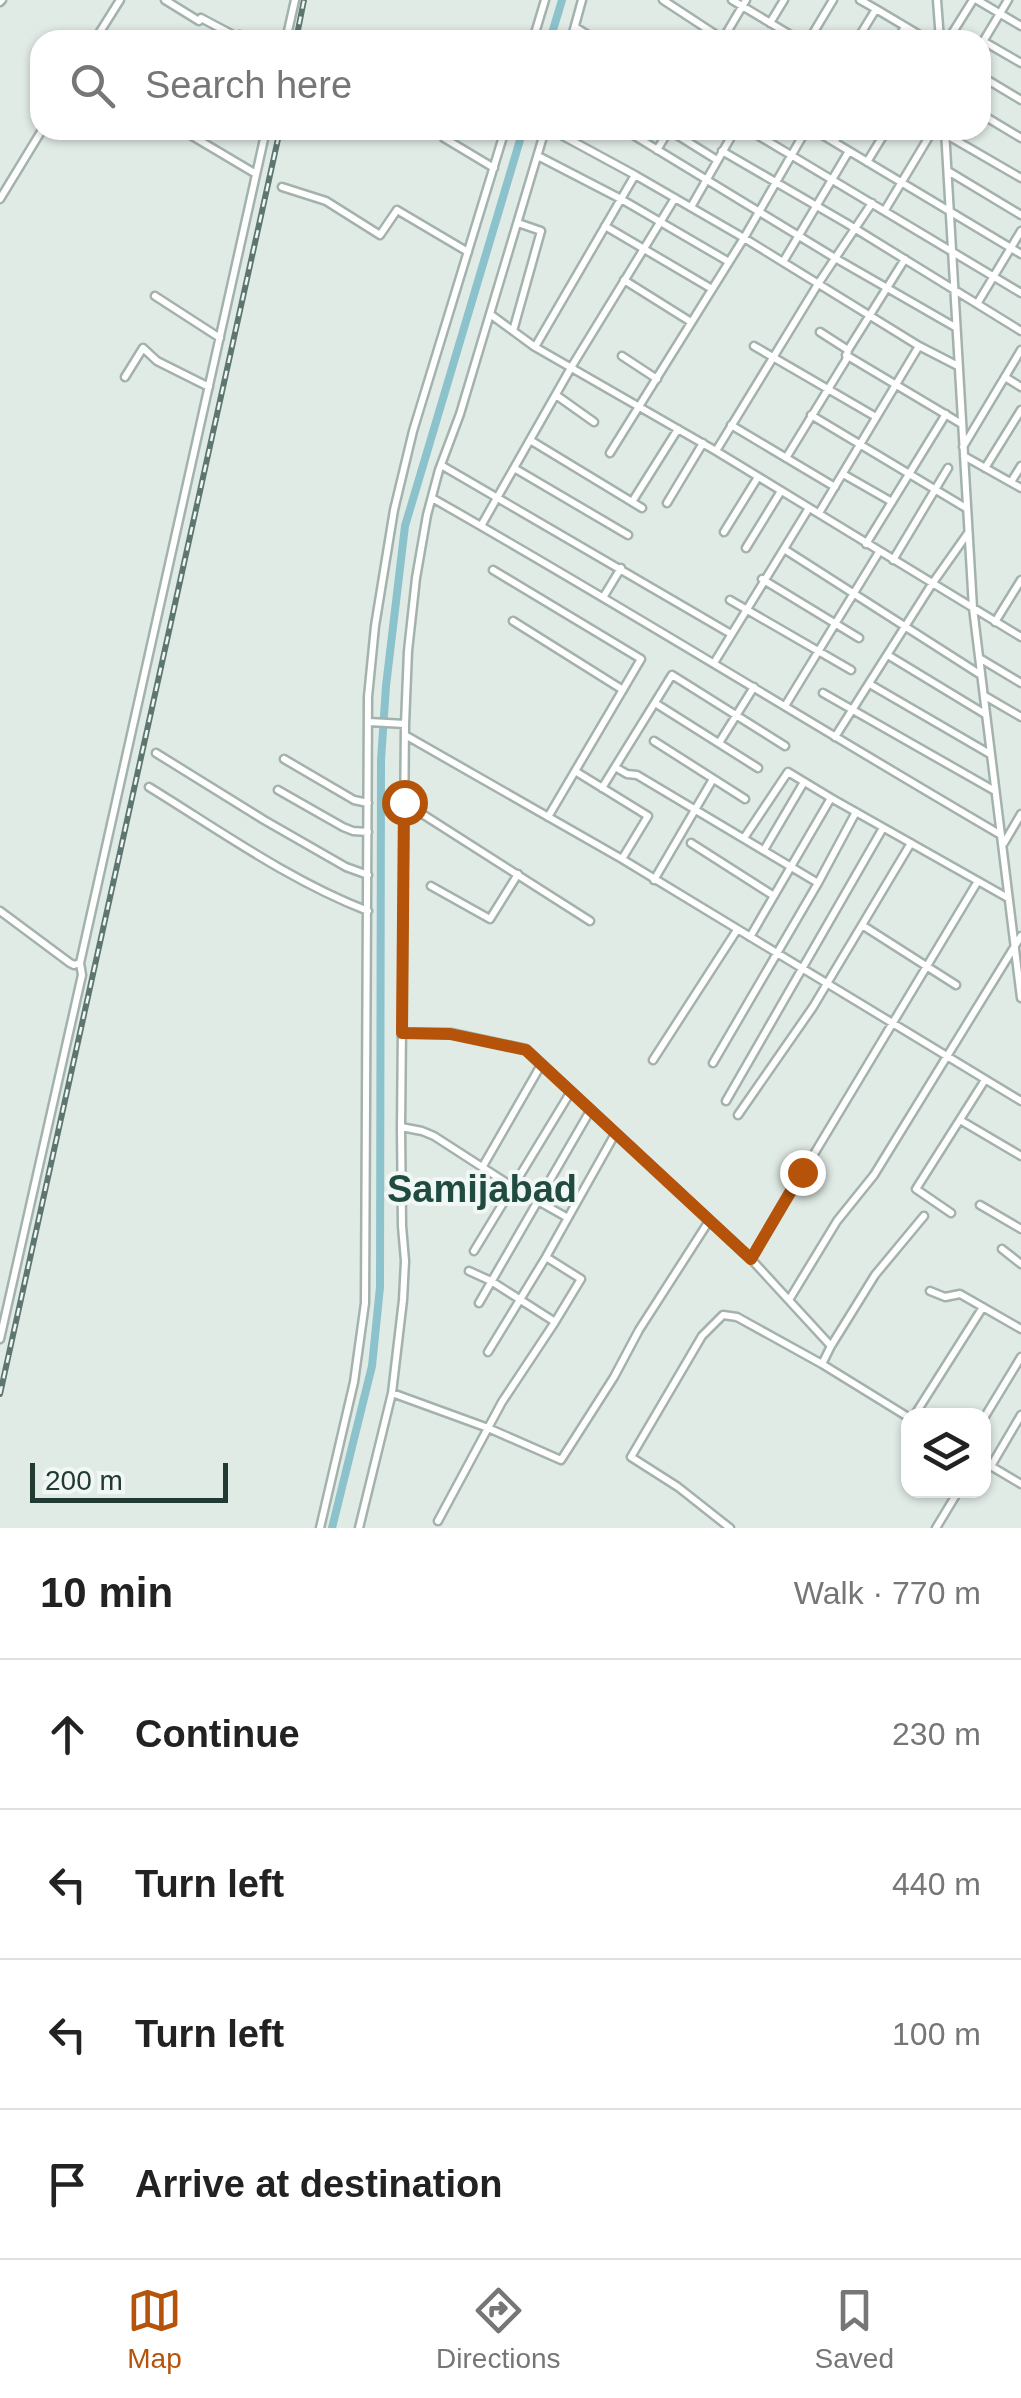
<!DOCTYPE html>
<html lang="en">
<head>
<meta charset="utf-8">
<style>
	:root { --surface:#fff; --page:#f2f2f2; --text:#222; --muted:#767676; --line:#e0e0e0; --accent:#b45309 }
	body { margin:0; font-family:Helvetica,sans-serif; background:var(--page); color:var(--text) }
	.controls { position:absolute; right:30px; bottom:30px; display:grid; overflow:hidden; border-radius:20px; box-shadow:0 2px 8px #0004 }
	.controls button { width:90px; height:90px; display:grid; place-items:center; padding:0; border:0; border-bottom:2px solid var(--line); background:var(--surface); color:var(--text); font:50px sans-serif }
	.scale { position:absolute; left:30px; bottom:25px; width:198px; box-sizing:border-box; padding-left:10px; border:5px solid #223a34; border-top:0; font-size:28px; line-height:35px; white-space:nowrap; color:#223a34; -webkit-text-stroke:8px #f1f7f4; paint-order:stroke }
	.stop { position:absolute; width:30px; height:30px; margin:-22px; border:8px solid #b45309; border-radius:50%; background:#fff }
	.stop.end { background:#b45309; border-color:#fff; box-shadow:0 2px 10px #0008 }
	.list { margin:0; padding:0; list-style:none }
	h2 { display:flex; justify-content:space-between; align-items:center; height:130px; margin:0; padding:0 40px; font-size:42px }
	h2 small { font-size:32px; font-weight:400; color:var(--muted) }
	.list li { display:grid; grid-template-columns:65px 1fr auto; gap:30px; align-items:center; box-sizing:border-box; height:150px; padding:0 40px; border-top:2px solid var(--line) }
	.list b { display:block; font-size:38px; white-space:nowrap }
	.list em { font-size:32px; font-style:normal; color:var(--muted) }
	.icon { flex:none; width:55px; height:55px; fill:none; stroke:currentColor; stroke-width:2; stroke-linecap:round; stroke-linejoin:round }
	.map { position:relative; flex:none; width:1021px; height:1528px; overflow:hidden }
	.search { position:absolute; background:var(--surface); box-shadow:0 2px 8px #0004; left:30px; right:30px; top:30px; height:110px; display:flex; align-items:center; gap:25px; box-sizing:border-box; padding:0 35px; border-radius:30px; color:var(--muted); font-size:38px }
	.sheet { height:730px; background:var(--surface) }
	nav { display:flex; justify-content:space-around; align-items:center; box-sizing:border-box; height:140px; border-top:2px solid var(--line); background:var(--surface); font-size:28px; color:var(--muted) }
	nav a { display:grid; justify-items:center; gap:5px }
	nav .on { color:var(--accent) }
	.map>svg:first-child { display:block }
	.lines { fill:none; stroke-linecap:round; stroke-linejoin:round }
	.canal { stroke:#8cc2cc; stroke-width:8 }
	.minor-casing { stroke:#a4b2ad; stroke-width:11 }
	.minor { stroke:#fff; stroke-width:6 }
	.rail-casing { stroke:#5d766f; stroke-width:6 }
	.rail { stroke:#f1f7f4; stroke-width:2.5; stroke-dasharray:8; stroke-linecap:butt }
	.route { stroke:#b45309; stroke-width:12 }
	.labels { text-anchor:middle; dominant-baseline:central; stroke-width:8; stroke-linejoin:round; paint-order:stroke }
	.neighbourhood-label { font-size:38px; font-weight:bold; fill:#204b41; stroke:#f1f7f4 }
</style>
</head>
<body>
<div class="map">
<svg width="1021" height="1528" viewBox="0 0 1021 1528">
	<rect width="100%" height="100%" fill="#e1ebe6"/>
	<g class="lines">
		<path class="canal" d="M 550,40 L 562,0
			M 332,1528 L 372,1366 L 380,1287 L 381,760 L 386,686 L 405,526 L 523,130"/>
		<defs>
			<path id="minor" d="M 165,0 L 199,21 L 201,18 L 235,36 L 240,35 L 249,40
				M 663,0 L 724,40
				M 732,0 L 799,40
				M 860,0 L 876,9
				M 937,0 L 940,40
				M 977,0 L 1021,26
				M 0,2 L 2,0
				M 770,23 L 784,0
				M 575,27 L 596,40
				M 723,39 L 746,0
				M 92,40 L 98,35 L 120,0
				M 286,40 L 295,0
				M 533,40 L 545,0
				M 571,40 L 582,0
				M 809,40 L 833,0
				M 857,40 L 876,9 L 928,40
				M 897,40 L 905,27
				M 948,40 L 973,0
				M 983,41 L 1021,63
				M 981,45 L 1008,0
				M 981,76 L 1021,100
				M 981,114 L 1021,138
				M 182,130 L 256,174
				M 552,130 L 635,175
				M 625,130 L 835,258 L 955,327
				M 669,130 L 717,160
				M 749,130 L 1021,293
				M 814,130 L 1021,254
				M 874,130 L 883,136 L 886,130
				M 945,130 L 973,608 L 1021,998
				M 945,134 L 1021,178
				M 444,138 L 494,168
				M 834,142 L 842,130
				M 657,150 L 669,130
				M 722,151 L 846,223 L 1021,331
				M 538,156 L 621,199 L 729,262
				M 867,162 L 883,136
				M 948,171 L 1021,215
				M 282,187 L 326,201 L 380,235 L 397,210 L 468,252
				M 0,199 L 42,130
				M 691,207 L 735,130
				M 885,210 L 933,130
				M 605,226 L 712,289
				M 783,262 L 849,151
				M 624,280 L 691,322
				M 155,296 L 220,338
				M 977,304 L 1021,231
				M 490,314 L 535,347 L 716,451 L 1021,637
				M 513,331 L 541,231 L 518,223
				M 820,332 L 848,350
				M 754,346 L 876,417
				M 535,347 L 635,175 L 744,238 L 919,346 L 958,366
				M 846,355 L 960,423
				M 622,356 L 657,379
				M 125,377 L 143,348 L 157,361 L 209,387
				M 1005,377 L 1021,387
				M 556,395 L 594,422
				M 811,415 L 966,508
				M 731,425 L 835,487
				M 530,440 L 642,508
				M 963,447 L 1021,350
				M 716,451 L 818,284 L 872,203
				M 610,453 L 744,238 L 806,130
				M 964,456 L 1021,488
				M 786,458 L 846,360 L 848,350 L 905,259
				M 441,465 L 731,634
				M 514,468 L 628,535
				M 985,468 L 1021,410
				M 843,474 L 892,502
				M 1011,482 L 1021,466
				M 432,498 C 624,607 811,724 1001,835
				M 632,502 L 678,429
				M 667,503 L 703,443
				M 819,513 L 919,346
				M 481,526 L 572,366 L 675,198
				M 724,532 L 758,477
				M 866,544 L 946,414
				M 746,548 L 781,491
				M 784,549 L 981,675
				M 893,560 L 948,468
				M 493,570 L 641,659 L 548,817
				M 762,579 L 859,638
				M 604,596 L 621,568
				M 730,600 L 851,670
				M 513,621 L 623,690
				M 995,622 L 1021,580
				M 891,657 L 985,714
				M 981,659 L 1021,683
				M 714,663 L 809,508
				M 873,686 L 990,754
				M 823,693 L 995,791
				M 985,696 L 1021,717
				M 655,703 L 758,768
				M 785,706 L 879,552
				M 369,722 L 405,724
				M 405,735 L 622,859 L 1021,1101
				M 835,737 L 932,584 L 968,533
				M 654,741 L 745,799
				M 719,743 L 754,687
				M 156,753 L 264,820 L 346,867 L 368,875
				M 284,759 L 354,800 L 368,803
				M 615,767 L 627,774 L 637,775 L 818,883 L 713,1063
				M 575,771 L 648,816 L 622,859
				M 149,787 C 219,830 290,881 368,911
				M 602,788 L 672,675 L 785,746
				M 278,790 L 343,827 L 353,831 L 368,832
				M 831,798 L 1008,898
				M 405,803 L 590,921
				M 744,838 L 788,772 L 831,798 L 750,937
				M 691,843 L 774,896
				M 1004,843 L 1021,814
				M 764,850 L 804,782
				M 654,880 L 713,779
				M 818,883 L 856,812
				M 431,886 L 490,919 L 518,874
				M 0,911 L 70,963 L 74,965 L 80,963 L 266,130
				M 862,925 L 956,985
				M 403,1033 L 451,1033 L 526,1049 L 751,1259 L 978,881
				M 653,1060 L 737,930
				M 726,1101 L 883,828
				M 738,1115 L 813,1007 L 911,843
				M 960,1120 L 1021,1156
				M 401,1127 L 422,1131 L 434,1136 L 513,1187 L 568,1218
				M 483,1166 L 541,1065
				M 980,1205 L 1021,1229
				M 951,1213 L 916,1189 L 985,1080
				M 1002,1249 L 1021,1264
				M 474,1251 L 570,1093
				M 751,1259 L 831,1346 L 822,1364 L 908,1417
				M 469,1271 L 491,1281 L 555,1322 L 581,1279 L 546,1257
				M 930,1291 L 945,1297 L 960,1294 L 1021,1329
				M 789,1300 L 837,1221 L 874,1175 L 1021,936
				M 479,1303 L 590,1111
				M 0,1339 L 82,975 L 80,963
				M 831,1346 L 875,1275 L 924,1216
				M 488,1352 L 546,1257 L 615,1134
				M 392,1393 L 488,1428 L 561,1460 L 614,1377 L 639,1330 L 709,1221
				M 914,1416 L 983,1307
				M 984,1418 L 1021,1357
				M 984,1462 L 1021,1484
				M 991,1466 L 1021,1415
				M 438,1521 L 502,1402 L 555,1322
				M 320,1528 L 354,1382 L 365,1303 L 368,697 L 375,626 L 394,510 L 413,431 L 505,130
				M 359,1528 L 392,1393 L 403,1300 L 405,1261 L 402,1226 L 401,1127 L 405,724 L 408,651 L 416,578 L 427,515 L 439,470 L 460,414 L 545,130
				M 730,1528 L 678,1487 L 631,1457 L 702,1336 L 723,1315 L 737,1317 L 822,1364
				M 936,1528 L 959,1490"/>
		</defs>
		<use href="#minor" class="minor-casing"/>
		<use href="#minor" class="minor"/>
		<defs>
			<path id="rail" d="M 296,40 L 304,0
				M 0,1394 L 280,130"/>
		</defs>
		<use href="#rail" class="rail-casing"/>
		<use href="#rail" class="rail"/>
	</g>
	<g class="lines">
		<path class="route" d="M 404,802 L 402,1033 L 450,1034 L 526,1050 L 751,1259 L 802,1172"/>
	</g>
	<g class="labels">
		<g class="neighbourhood-label">
			<text x="482" y="1189">Samijabad</text>
		</g>
	</g>
</svg>
<div class="controls">
<button><svg class="icon" aria-label="layers" viewBox="0 0 24 24"><path d="M12 4l9 5-9 5-9-5zM3 14l9 5 9-5"/></svg></button>
</div>
<div class="scale">200 m</div>
<div class="stop" style="left:404px;top:802px"></div>
<div class="stop end" style="left:802px;top:1172px"></div>
<div class="search"><svg class="icon" aria-label="search" viewBox="0 0 24 24"><circle cx="10" cy="10" r="6"/><path d="M15 15l6 6"/></svg>Search here</div>
</div>
<section class="sheet">
<h2>10 min<small>Walk · 770 m</small></h2>
<ul class="list">
<li><svg class="icon" aria-label="ahead" viewBox="0 0 24 24"><path d="M12 20V5M6 11l6-6 6 6"/></svg><div><b>Continue</b></div><em>230 m</em></li>
<li><svg class="icon" aria-label="left" viewBox="0 0 24 24"><path d="M17 20v-9H6M10 6l-5 5 5 5"/></svg><div><b>Turn left</b></div><em>440 m</em></li>
<li><svg class="icon" aria-label="left" viewBox="0 0 24 24"><path d="M17 20v-9H6M10 6l-5 5 5 5"/></svg><div><b>Turn left</b></div><em>100 m</em></li>
<li><svg class="icon" aria-label="arrive" viewBox="0 0 24 24"><path d="M6 21V4h12l-3 4 3 4H6"/></svg><div><b>Arrive at destination</b></div></li>
</ul>
</section>
<nav>
<a class="on"><svg class="icon" aria-label="map" viewBox="0 0 24 24"><path d="M3 6l6-2 6 2 6-2v14l-6 2-6-2-6 2zM9 4v14M15 6v14"/></svg>Map</a>
<a><svg class="icon" aria-label="directions" viewBox="0 0 24 24"><path d="M12 3l9 9-9 9-9-9zM9 14v-3h6M13 9l2 2-2 2"/></svg>Directions</a>
<a><svg class="icon" aria-label="saved" viewBox="0 0 24 24"><path d="M7 4h10v16l-5-4-5 4z"/></svg>Saved</a>
</nav>
</body>
</html>
